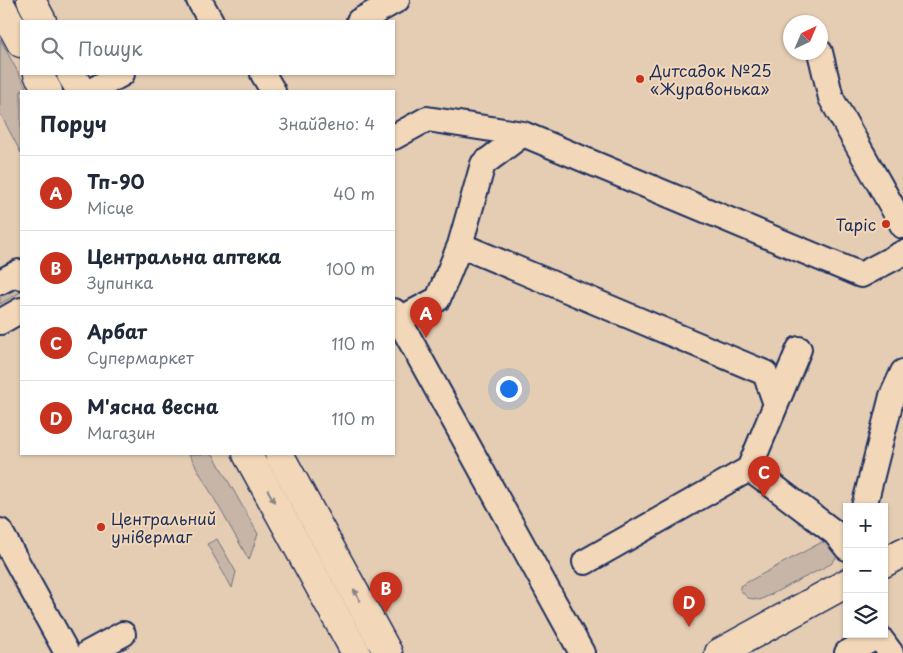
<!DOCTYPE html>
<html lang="uk">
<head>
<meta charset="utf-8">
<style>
	:root { --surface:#fff; --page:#f6f6f7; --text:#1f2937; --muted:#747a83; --line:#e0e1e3; --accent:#c8321e }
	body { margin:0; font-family:"Playpen Sans",sans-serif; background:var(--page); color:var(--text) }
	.controls { position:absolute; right:15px; bottom:15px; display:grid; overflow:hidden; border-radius:0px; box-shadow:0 1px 4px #0004 }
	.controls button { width:45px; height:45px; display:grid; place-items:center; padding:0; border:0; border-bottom:1px solid var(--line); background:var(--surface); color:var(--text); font:25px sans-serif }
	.compass { position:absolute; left:783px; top:15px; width:45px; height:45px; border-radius:50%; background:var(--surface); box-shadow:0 1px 4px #0004; rotate:44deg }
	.you { position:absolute; left:508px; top:388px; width:18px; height:18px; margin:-12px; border:4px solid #fff; border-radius:50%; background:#1a73e8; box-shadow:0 0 0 8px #1a73e833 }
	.badge { display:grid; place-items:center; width:32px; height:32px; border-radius:50%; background:var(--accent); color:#fff; font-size:16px; font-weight:700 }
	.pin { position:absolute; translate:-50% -41px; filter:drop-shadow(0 1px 2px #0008) }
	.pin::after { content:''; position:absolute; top:26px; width:18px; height:15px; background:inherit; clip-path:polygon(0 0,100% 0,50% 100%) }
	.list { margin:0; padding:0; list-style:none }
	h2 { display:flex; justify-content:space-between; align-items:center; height:65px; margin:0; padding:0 20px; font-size:21px }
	h2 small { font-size:16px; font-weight:400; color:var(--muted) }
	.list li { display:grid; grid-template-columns:32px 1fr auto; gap:15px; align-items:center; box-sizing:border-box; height:75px; padding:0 20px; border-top:1px solid var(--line) }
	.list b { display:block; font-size:19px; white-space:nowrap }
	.list p { margin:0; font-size:16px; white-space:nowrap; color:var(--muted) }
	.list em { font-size:16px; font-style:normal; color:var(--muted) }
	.icon { flex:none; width:28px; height:28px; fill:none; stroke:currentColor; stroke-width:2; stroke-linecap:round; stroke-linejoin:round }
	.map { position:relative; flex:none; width:903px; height:653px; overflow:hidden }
	.search { position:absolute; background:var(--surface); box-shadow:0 1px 4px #0004; left:20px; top:20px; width:375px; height:55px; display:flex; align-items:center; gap:12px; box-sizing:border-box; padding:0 18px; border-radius:0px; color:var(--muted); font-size:19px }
	.panel { position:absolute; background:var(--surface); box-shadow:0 1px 4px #0004; left:20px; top:90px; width:375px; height:365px; border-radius:0px }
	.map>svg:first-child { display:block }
	.green { fill:#c7b6a7; stroke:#717282 }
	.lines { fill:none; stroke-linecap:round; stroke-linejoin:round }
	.minor-casing { stroke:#1b2f5e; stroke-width:28 }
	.major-casing { stroke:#1b2f5e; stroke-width:31 }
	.minor { stroke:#f2d7b9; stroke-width:24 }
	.major { stroke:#f2d7b9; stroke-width:28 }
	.oneway { fill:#86838c }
	.poi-dot { fill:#c8321e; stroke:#f2d7b9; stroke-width:2 }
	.labels { text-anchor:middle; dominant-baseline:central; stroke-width:4; stroke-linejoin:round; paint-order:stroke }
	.poi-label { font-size:16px; fill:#1b2f5e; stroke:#f2d7b9; text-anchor:start }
</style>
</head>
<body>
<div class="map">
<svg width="903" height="653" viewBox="0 0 903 653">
	<rect width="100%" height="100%" fill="#e5cdb4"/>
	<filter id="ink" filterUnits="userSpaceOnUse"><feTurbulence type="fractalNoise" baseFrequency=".02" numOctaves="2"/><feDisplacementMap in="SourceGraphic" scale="10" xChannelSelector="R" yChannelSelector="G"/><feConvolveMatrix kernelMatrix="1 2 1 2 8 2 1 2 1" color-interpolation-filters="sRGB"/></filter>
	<g filter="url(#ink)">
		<path class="green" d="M 0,39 L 28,91 L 21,91 L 21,153 L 0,113 Z
			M 21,285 L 21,292 L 0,304 L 0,292 Z
			M 189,454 L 213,454 L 258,534 L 249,560 Z
			M 217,539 L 236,572 L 232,588 L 207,544 Z
			M 822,542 L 830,544 L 838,555 L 831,564 L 760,600 L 748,598 L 740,590 L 740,586 Z"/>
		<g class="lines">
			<defs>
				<path id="minor" d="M 199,0 L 211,21
					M 359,21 L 397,0
					M 820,52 L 831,98 L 903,226
					M 263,74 L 273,91
					M 91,91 L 122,74
					M 394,137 L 427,119 L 523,134 L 861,275 L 903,253
					M 460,245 L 483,164 L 523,134
					M 0,282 L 19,272 L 21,277
					M 394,311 L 582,653
					M 398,320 L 438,299 L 460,245 L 765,373 L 776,404
					M 0,322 L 21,310
					M 749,469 L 799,349
					M 772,485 L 835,533 L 847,548
					M 864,507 L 892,396 L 903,372
					M 0,531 L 67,653
					M 585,562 L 749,469 L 764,480
					M 877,634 L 891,653
					M 88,653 L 123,634
					M 847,653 L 878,636"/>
				<path id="major" d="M 31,0 L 42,21
					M 0,4 L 21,43
					M 38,74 L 48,91
					M 71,74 L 81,91
					M 247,454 L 356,653
					M 279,454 L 388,653
					M 884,563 L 903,552
					M 719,653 L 847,583"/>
			</defs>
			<use href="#minor" class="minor-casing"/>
			<use href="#major" class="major-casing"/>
			<use href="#minor" class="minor"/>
			<use href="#major" class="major"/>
		</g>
		<defs><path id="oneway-solid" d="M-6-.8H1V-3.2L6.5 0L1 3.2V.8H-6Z" transform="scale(1.25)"/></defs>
		<g class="oneway">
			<use href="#oneway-solid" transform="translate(271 496) rotate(61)"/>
			<use href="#oneway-solid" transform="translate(357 595) rotate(-119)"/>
		</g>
	</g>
	<g class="poi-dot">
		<circle cx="640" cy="79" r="5"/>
		<circle cx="886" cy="224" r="5"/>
		<circle cx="101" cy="527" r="5"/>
	</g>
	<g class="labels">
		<g class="poi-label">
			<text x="650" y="70">Дитсадок №25<tspan x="650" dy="18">«Журавонька»</tspan></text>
			<text x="876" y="224" text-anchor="end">Таріс</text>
			<text x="111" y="518">Центральний<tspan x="111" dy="18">універмаг</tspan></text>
		</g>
	</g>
</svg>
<div class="controls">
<button>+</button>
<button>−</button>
<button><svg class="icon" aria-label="layers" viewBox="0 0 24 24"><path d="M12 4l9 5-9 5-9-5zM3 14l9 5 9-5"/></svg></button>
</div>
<svg class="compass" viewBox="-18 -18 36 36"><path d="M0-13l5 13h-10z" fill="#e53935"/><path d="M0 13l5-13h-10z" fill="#747a83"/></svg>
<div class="you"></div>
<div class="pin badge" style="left:426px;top:338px">A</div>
<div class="pin badge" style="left:386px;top:613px">B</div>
<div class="pin badge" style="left:764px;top:497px">C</div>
<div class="pin badge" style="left:689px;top:627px">D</div>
<div class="search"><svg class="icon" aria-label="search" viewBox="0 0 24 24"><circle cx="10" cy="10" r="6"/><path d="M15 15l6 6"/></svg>Пошук</div>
<section class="panel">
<h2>Поруч<small>Знайдено: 4</small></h2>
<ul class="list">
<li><span class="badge">A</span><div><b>Тп-90</b><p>Місце</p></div><em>40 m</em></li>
<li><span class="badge">B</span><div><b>Центральна аптека</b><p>Зупинка</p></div><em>100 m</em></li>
<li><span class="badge">C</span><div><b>Арбат</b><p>Супермаркет</p></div><em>110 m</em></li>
<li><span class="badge">D</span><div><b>М'ясна весна</b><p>Магазин</p></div><em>110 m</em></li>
</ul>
</section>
</div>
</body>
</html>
